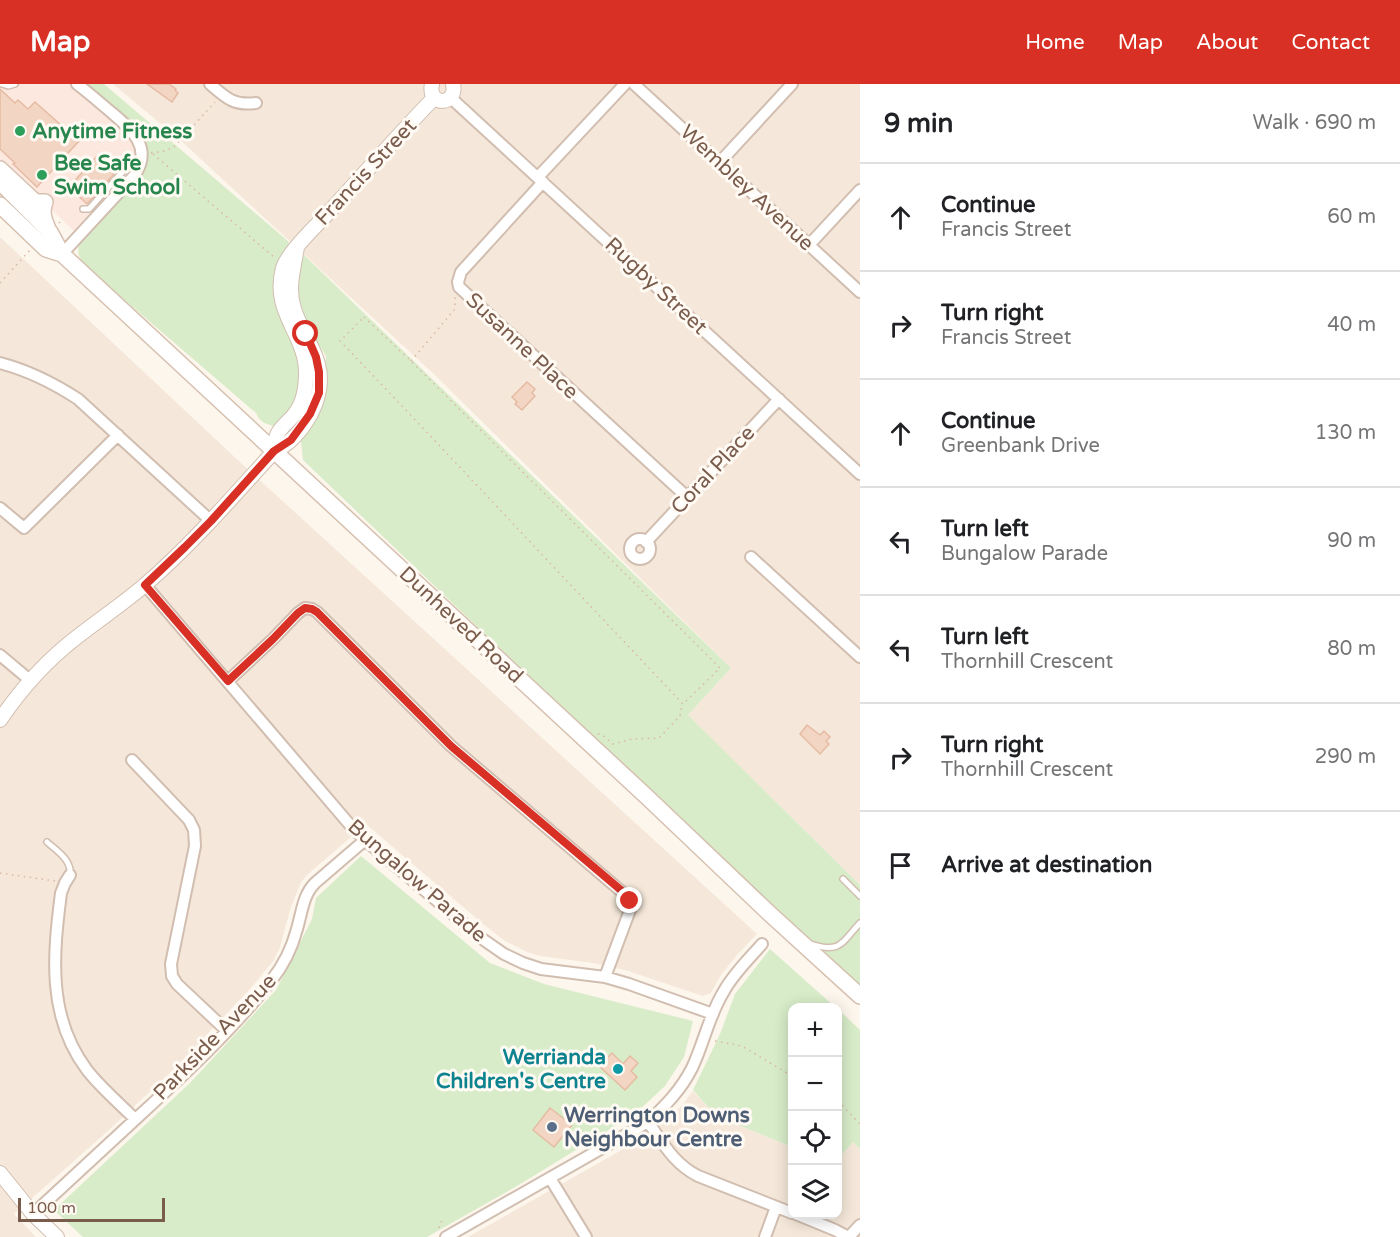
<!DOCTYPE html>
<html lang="en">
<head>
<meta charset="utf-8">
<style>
	:root { --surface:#fff; --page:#f6f6f6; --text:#202124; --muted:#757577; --line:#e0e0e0; --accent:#d93025 }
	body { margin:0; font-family:"Varela Round",sans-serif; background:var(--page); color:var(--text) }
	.controls { position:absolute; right:18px; bottom:18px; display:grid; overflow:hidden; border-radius:12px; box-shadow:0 3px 15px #0003 }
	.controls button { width:54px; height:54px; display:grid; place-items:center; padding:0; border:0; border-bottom:2px solid var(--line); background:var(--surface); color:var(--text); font:30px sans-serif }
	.scale { position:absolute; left:18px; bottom:15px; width:147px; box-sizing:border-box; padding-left:6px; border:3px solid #7a5c4d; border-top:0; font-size:16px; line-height:21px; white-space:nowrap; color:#7a5c4d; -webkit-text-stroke:4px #fffaf3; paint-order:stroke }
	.stop { position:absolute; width:18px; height:18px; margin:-14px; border:4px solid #d93025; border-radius:50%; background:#fff }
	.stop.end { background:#d93025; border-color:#fff; box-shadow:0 2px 6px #0008 }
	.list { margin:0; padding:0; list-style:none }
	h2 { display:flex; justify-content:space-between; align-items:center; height:78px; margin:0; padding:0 24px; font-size:26px }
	h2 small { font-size:20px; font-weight:400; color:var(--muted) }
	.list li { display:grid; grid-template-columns:39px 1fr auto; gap:18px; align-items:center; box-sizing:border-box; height:108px; padding:0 24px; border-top:2px solid var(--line) }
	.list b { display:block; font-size:22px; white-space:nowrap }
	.list p { margin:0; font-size:20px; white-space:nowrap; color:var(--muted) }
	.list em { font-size:20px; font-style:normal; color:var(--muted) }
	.icon { flex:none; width:33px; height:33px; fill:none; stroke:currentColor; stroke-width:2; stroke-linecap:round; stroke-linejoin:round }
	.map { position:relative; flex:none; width:860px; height:1153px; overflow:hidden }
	header { display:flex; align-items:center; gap:36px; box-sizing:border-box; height:84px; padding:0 30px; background:var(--accent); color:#fff }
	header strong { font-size:28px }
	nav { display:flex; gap:33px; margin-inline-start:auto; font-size:21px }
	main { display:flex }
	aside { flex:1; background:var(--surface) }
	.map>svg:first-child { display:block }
	.residential { fill:#f5e8da }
	.commercial { fill:#fde8e0 }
	.green { fill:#d8ecc9 }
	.building { fill:#f3d5c3; stroke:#e6bba3; stroke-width:1.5 }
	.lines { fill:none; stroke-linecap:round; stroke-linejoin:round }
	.service-casing { stroke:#d1beb0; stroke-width:8 }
	.minor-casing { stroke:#d1beb0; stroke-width:14 }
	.tertiary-casing { stroke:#d1beb0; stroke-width:16 }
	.secondary-casing { stroke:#d6c0b0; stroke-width:18 }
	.path { stroke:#d9b8a5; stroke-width:1.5; stroke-dasharray:1.5 4.5; stroke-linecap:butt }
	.service { stroke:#fff; stroke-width:5 }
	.minor { stroke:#fff; stroke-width:10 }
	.tertiary { stroke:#fff; stroke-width:14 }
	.secondary { stroke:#fff; stroke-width:15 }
	.route { stroke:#d93025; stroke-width:8 }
	.leisure-dot { fill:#2e9e5b; stroke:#fffaf3; stroke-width:2 }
	.culture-dot { fill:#0f9aa8; stroke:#fffaf3; stroke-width:2 }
	.service-dot { fill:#5c6f8a; stroke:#fffaf3; stroke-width:2 }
	.labels { text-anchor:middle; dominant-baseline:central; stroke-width:6; stroke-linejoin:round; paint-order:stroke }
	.leisure-label { font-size:21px; font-weight:bold; fill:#27864d; stroke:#fffaf3; text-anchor:start }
	.street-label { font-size:21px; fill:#7a5c4d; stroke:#fffaf3 }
	.culture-label { font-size:21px; font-weight:bold; fill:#0d838f; stroke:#fffaf3; text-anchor:end }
	.service-label { font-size:21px; font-weight:bold; fill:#4e5e75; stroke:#fffaf3; text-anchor:start }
</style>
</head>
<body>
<header>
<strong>Map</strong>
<nav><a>Home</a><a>Map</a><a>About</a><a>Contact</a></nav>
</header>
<main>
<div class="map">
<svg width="860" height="1153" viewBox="0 0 860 1153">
	<rect width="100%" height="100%" fill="#fdf6ec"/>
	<path class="residential" d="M 113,0 L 860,0 L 860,801 L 688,631 L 731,584 L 437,293 L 178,54 Z
		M 0,153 L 242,380 L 757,850 L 737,871 L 721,891 L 711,909 L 703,912 L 625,886 L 593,879 L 540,872 L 527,868 L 505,857 L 483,840 L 366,740 L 308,790 L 301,798 L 291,823 L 280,863 L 274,876 L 250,905 L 175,984 L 109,1046 L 14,1130 L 36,1153 L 0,1153 Z
		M 693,1007 L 716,1032 L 792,1063 L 792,1130 L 838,1130 L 838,1075 L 853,1058 L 860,1065 L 860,1153 L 468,1153 L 641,1055 L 667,1036 L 683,1020 Z"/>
	<path class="commercial" d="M 0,0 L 91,0 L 158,55 L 74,147 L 0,76 Z"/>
	<path class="green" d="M 86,0 L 104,0 L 289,158 L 277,187 L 289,250 L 301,281 L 299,309 L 295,322 L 276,342 C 266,341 260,338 256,329 L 92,188 C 84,179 74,172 80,159 L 141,91 L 146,72 L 146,64 L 143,52 L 133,39 Z
		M 304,171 L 731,584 L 688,631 L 860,801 L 860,902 L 802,849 L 644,699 L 491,556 L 303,376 L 301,357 L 324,310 L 326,272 L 307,242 L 298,222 L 294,203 L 298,186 Z
		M 361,772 L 490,879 L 544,900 L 693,937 L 684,973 L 665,1002 L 635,1030 L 517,1102 L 427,1153 L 83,1153 L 54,1126 L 191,998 L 276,906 L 312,835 L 316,814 Z
		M 770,865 L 835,923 L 792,924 L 792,1063 L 716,1032 L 693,1006 L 720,950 L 735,910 Z
		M 838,925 L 860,946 L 860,1065 L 853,1058 L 838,1075 Z"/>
	<path class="building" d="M 147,0 L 169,0 L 176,5 L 175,6 L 178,9 L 172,18 Z
		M 0,5 L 15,19 L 18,16 L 28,25 L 35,18 L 79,57 L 37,103 L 13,80 L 15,79 L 0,65 Z
		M 97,72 L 114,90 L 87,120 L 69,103 Z
		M 527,298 L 535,305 L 532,309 L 535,312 L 522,326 L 515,320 L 517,318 L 512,313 Z
		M 807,641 L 820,651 L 824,647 L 830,653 L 826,657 L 829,660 L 820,670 L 800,650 Z
		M 612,969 L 623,980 L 630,972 L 638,979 L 631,987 L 637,993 L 625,1006 L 599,982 Z
		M 550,1024 L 572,1041 L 554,1063 L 533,1046 Z"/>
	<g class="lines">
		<defs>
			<path id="service" d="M 2,0 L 8,2 L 15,0
				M 83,125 L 89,125 L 126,84 L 126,77
				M 47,758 C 57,767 72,776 70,791
				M 843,795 L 860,812
				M 811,860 C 841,870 842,858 860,839"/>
			<path id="minor" d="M 210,0 C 226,14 234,22 256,19
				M 634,0 L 860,208
				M 451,14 L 860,390
				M 720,78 L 792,0
				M 538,93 L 625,0
				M 543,98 L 461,188 L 458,198 L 459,203 L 687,413
				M 809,161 L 860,106
				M 62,170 L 134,92 C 154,64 131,45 111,28 C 100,19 89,9 77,0
				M 0,279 C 27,286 55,300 78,315 L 211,437
				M 0,424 L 24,444 L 118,351
				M630 465a10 10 0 1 1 20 0a10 10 0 1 1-20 0Z
				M 646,458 L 779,315
				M 751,473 L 860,573
				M 145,501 L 350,741 L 365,756 L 481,854 L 504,870 L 523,879 L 541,885 L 605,893 L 629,900 L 713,930
				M 0,571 L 31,597
				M 228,597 L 273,555 L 298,529 L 305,524 L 312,525 L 317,528 L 451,662 L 628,813 L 630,817 L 630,826 L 605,893
				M 132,676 L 189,736 L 194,746 L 195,762 L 171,880 L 172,892 L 177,900 L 227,947
				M 70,791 L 65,799 L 61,809 C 53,871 47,933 87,986 C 101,1004 119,1019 135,1035
				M 648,1038 C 663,1059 674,1080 698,1092 L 792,1129
				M 550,1094 L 586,1153
				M 33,1130 C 69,1097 104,1064 140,1031 C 186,989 232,946 271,897 C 283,882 292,864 297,845 C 302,828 303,811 315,799 L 365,756
				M 796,1130 L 835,1146 L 848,1153
				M 446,1153 L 648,1038 C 665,1022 681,1006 692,984 C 704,959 709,931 724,907 C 734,889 749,875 762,860
				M 765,1153 L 776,1123
				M 849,1153 L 860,1141"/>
			<path id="tertiary" d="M 432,0 C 427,23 458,22 453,0
				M 274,367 C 275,361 275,354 278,349 C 281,343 289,337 293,332 C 303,321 306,304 306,289 C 306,249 271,229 283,184 C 288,168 317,141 329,128 C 364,90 398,51 434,14
				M 0,636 C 21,605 47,576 77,553 C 100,535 124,519 146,500 C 190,462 229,417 269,373 C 275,366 283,363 290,357 C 303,345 314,328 318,311 C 327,276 304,256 294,225 C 287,204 294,184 297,163
				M 0,1089 L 33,1130 L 57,1153"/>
			<path id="secondary" d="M 0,85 L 32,115 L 36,118 L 45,118 C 41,128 44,136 48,145
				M 0,98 L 50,148 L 62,170 L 647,713 L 770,830 L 860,912
				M 0,121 L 46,165 L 62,170"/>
		</defs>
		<use href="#service" class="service-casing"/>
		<use href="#minor" class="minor-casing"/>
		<use href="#tertiary" class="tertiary-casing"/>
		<use href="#secondary" class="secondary-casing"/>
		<path class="path" d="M 151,69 L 165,67 L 174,63 L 215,18
			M 153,70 L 275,174
			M 59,139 L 63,135
			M 0,199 L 30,166
			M 364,233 L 411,277 L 720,584 L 683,620 C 568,499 455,377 340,257 Z
			M 411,277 L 455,225 L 455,212
			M 598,650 L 601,650 L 613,660 L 632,655 L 659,654 L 680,632 L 682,621
			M 0,789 L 55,797
			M 715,957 L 742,962 L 792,992
			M 838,1017 L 860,1040
			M 439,1144 L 441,1138 L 445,1135"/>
		<use href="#service" class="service"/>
		<use href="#minor" class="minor"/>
		<use href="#tertiary" class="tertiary"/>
		<use href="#secondary" class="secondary"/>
	</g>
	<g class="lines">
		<path class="route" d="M 306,250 L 316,273 L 319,288 L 319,309 L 310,330 L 291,356 L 274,367 L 211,437 L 185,463 L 145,501 L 228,597 L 273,555 L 298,529 L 305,524 L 312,525 L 317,528 L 451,662 L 622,807 L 630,817"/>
	</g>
	<g class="leisure-dot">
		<circle cx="20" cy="47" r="6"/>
		<circle cx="42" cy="91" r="6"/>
	</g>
	<circle class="culture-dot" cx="618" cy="985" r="6"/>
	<circle class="service-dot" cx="552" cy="1043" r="6"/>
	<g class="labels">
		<g class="leisure-label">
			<text x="32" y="47">Anytime Fitness</text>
			<text x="54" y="79">Bee Safe<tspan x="54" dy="24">Swim School</tspan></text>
		</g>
		<g class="street-label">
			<text transform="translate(366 88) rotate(-47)">Francis Street</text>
			<text transform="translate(747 104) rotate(43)">Wembley Avenue</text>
			<text transform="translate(656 202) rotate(43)">Rugby Street</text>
			<text transform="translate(522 262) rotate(43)">Susanne Place</text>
			<text transform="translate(713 386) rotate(-47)">Coral Place</text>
			<text transform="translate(461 541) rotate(43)">Dunheved Road</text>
			<text transform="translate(417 797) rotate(41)">Bungalow Parade</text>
			<text transform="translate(215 953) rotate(-46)">Parkside Avenue</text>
		</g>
		<g class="culture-label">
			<text x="606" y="973">Werrianda<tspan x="606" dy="24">Children's Centre</tspan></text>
		</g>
		<g class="service-label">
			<text x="564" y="1031">Werrington Downs<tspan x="564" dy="24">Neighbour Centre</tspan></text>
		</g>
	</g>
</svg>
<div class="controls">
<button>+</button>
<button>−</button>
<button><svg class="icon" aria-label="locate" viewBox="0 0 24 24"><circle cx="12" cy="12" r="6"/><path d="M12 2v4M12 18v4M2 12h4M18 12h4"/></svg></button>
<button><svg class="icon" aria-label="layers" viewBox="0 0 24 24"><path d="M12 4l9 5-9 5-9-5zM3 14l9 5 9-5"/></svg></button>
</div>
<div class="scale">100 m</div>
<div class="stop" style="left:306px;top:250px"></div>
<div class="stop end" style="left:630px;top:817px"></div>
</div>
<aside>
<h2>9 min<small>Walk · 690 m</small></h2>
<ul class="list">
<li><svg class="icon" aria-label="ahead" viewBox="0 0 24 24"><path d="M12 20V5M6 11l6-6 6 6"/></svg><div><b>Continue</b><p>Francis Street</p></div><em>60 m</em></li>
<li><svg class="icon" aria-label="right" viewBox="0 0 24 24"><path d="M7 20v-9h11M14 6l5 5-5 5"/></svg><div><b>Turn right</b><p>Francis Street</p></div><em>40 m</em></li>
<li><svg class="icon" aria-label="ahead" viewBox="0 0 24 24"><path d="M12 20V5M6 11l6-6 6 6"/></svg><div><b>Continue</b><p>Greenbank Drive</p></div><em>130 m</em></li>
<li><svg class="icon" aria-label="left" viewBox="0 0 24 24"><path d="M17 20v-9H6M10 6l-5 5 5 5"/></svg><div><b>Turn left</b><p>Bungalow Parade</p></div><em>90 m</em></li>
<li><svg class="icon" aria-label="left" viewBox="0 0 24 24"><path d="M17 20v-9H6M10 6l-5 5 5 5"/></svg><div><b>Turn left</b><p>Thornhill Crescent</p></div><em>80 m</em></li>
<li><svg class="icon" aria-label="right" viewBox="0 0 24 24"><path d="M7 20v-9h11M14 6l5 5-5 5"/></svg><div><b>Turn right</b><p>Thornhill Crescent</p></div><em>290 m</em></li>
<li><svg class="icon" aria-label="arrive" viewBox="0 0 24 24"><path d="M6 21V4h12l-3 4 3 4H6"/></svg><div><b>Arrive at destination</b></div></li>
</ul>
</aside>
</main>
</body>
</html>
